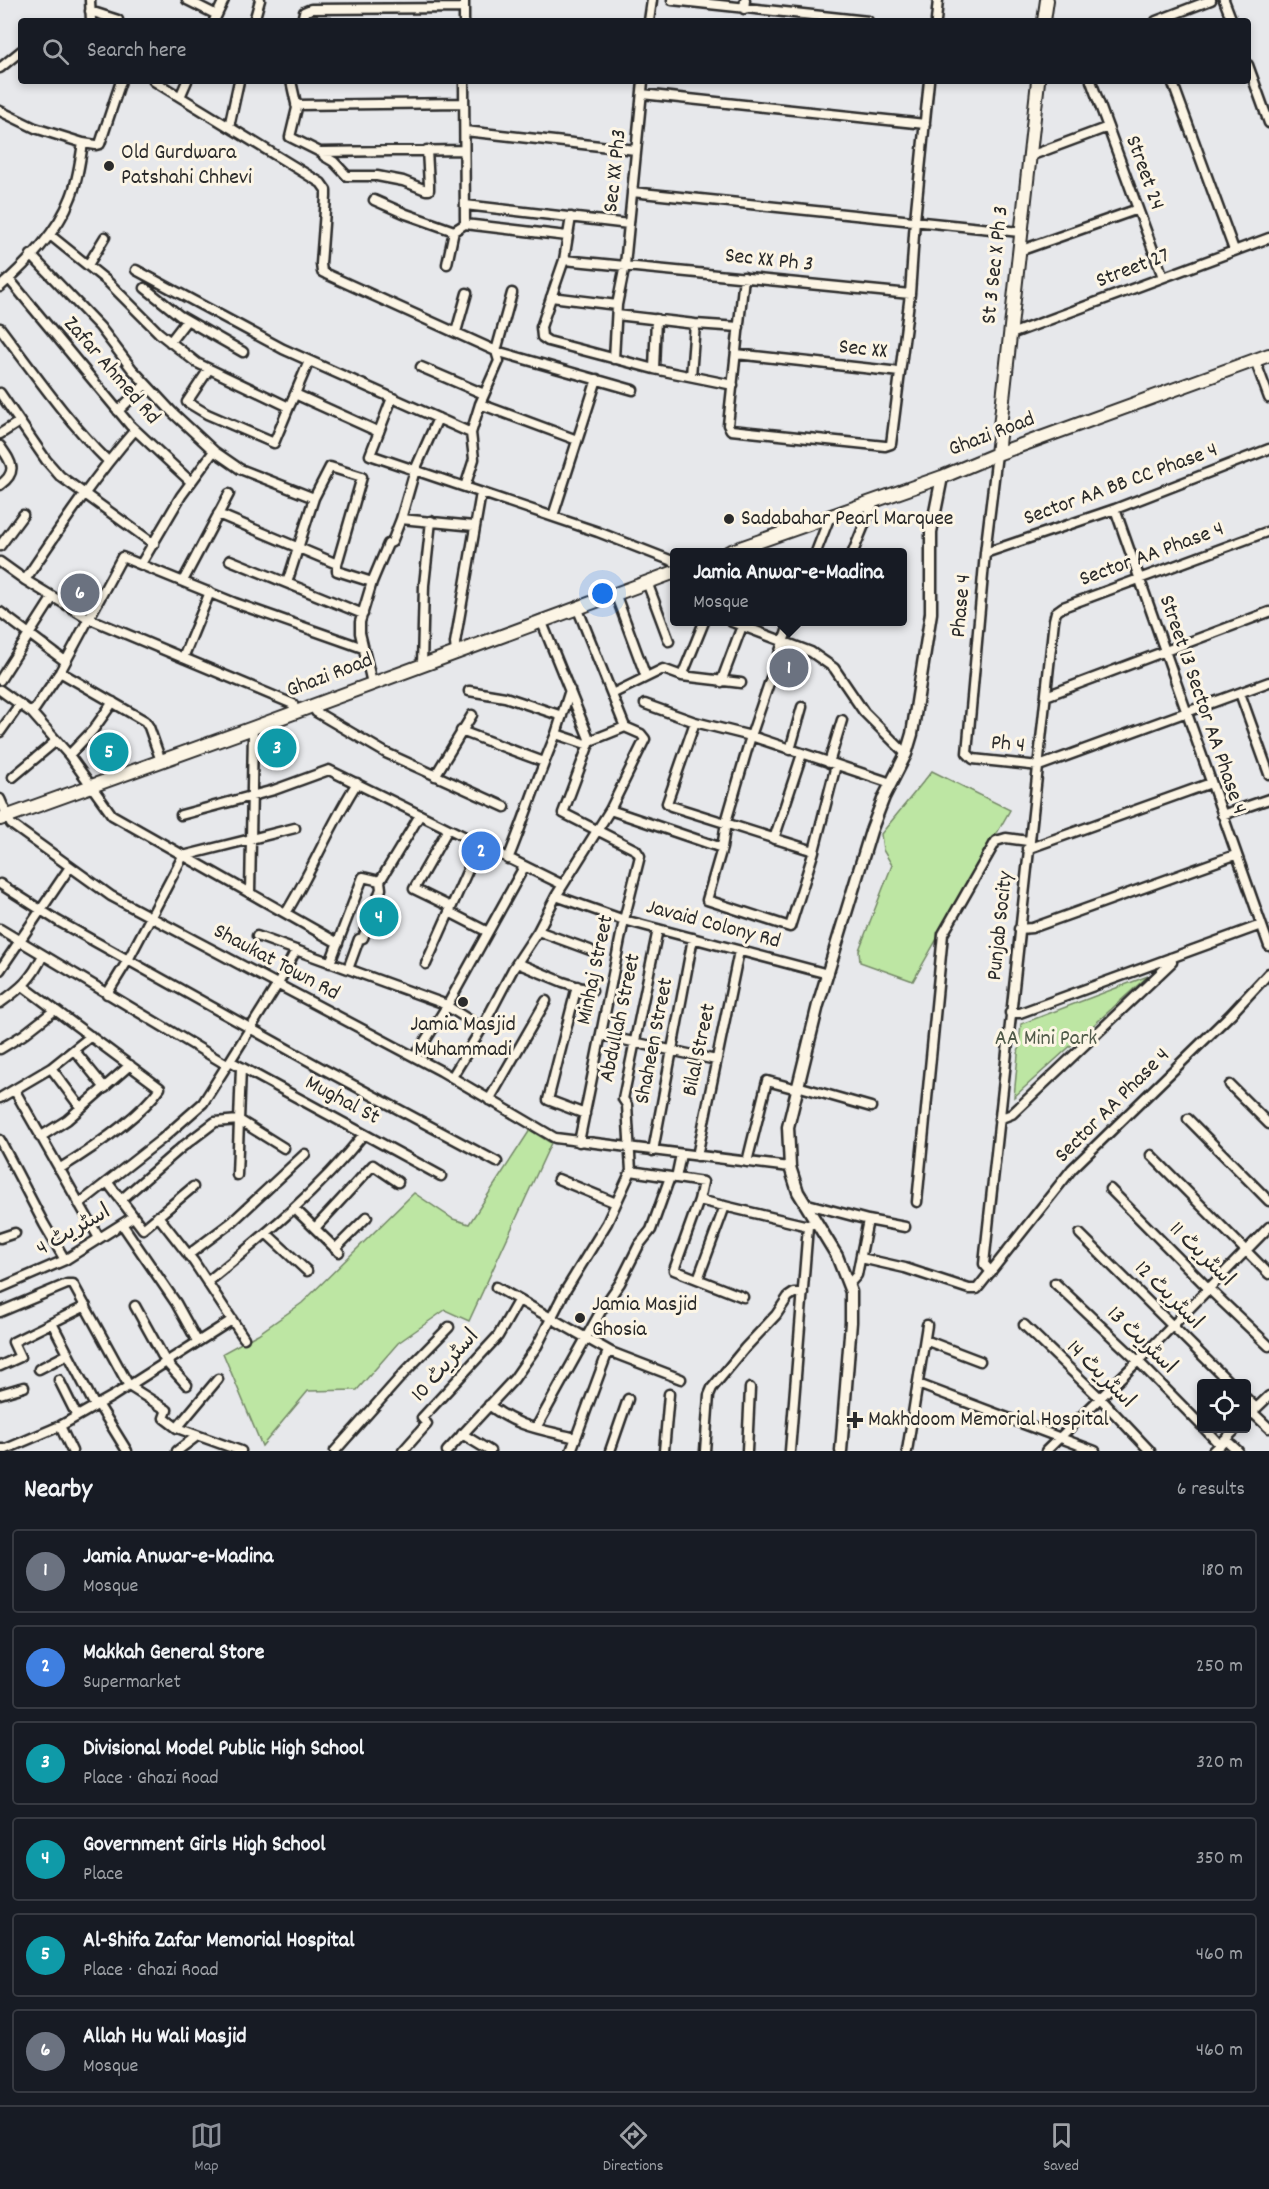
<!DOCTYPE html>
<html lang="en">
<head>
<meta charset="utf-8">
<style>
	:root { --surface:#171b24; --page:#20242c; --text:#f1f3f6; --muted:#9ea1a6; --line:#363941; --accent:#8c9099 }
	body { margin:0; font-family:Dekko,"Playpen Sans Arabic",sans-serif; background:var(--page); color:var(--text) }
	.controls { position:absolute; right:18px; bottom:18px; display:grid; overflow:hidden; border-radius:6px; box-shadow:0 3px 9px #0003 }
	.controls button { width:54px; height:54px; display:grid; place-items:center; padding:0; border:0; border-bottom:2px solid var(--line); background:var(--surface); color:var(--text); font:30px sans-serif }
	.you { position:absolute; left:603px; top:594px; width:21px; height:21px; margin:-15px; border:4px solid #fff; border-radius:50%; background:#1a73e8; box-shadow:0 0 0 9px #1a73e833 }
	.badge { display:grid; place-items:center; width:39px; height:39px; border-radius:50%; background:var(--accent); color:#fff; font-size:20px; font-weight:700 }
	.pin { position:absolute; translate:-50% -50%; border:3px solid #fff; box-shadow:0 2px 6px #0006 }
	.popup { position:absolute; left:670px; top:548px; width:237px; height:78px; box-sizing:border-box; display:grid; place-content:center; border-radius:6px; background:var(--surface); filter:drop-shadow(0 2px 4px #0005); font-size:20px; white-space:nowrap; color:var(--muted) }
	.popup b { font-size:22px; color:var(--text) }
	.popup::after { content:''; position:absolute; left:50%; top:100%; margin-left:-12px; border:12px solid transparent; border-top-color:var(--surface) }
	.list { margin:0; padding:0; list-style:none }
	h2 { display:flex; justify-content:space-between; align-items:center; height:78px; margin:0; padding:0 24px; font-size:26px }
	h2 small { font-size:20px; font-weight:400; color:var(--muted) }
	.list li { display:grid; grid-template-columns:39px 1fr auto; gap:18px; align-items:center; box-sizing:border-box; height:84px; margin:0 12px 12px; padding:0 12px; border:2px solid var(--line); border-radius:6px }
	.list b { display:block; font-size:22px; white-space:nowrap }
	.list p { margin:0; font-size:20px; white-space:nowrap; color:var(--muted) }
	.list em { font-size:20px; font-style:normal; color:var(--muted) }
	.icon { flex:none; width:33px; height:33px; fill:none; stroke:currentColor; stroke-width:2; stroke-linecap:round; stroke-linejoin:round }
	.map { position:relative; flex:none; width:1269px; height:1451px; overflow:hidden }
	.search { position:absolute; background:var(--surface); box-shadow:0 3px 9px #0003; left:18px; right:18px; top:18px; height:66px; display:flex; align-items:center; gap:15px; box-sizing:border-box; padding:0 21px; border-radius:6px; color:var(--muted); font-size:22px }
	.sheet { height:654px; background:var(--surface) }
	nav { display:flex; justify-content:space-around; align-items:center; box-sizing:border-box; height:84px; border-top:2px solid var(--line); background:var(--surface); font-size:16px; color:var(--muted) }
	nav a { display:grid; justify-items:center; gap:3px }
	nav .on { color:var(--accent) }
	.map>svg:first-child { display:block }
	.green { fill:#bde6a3; stroke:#748867; stroke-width:1.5 }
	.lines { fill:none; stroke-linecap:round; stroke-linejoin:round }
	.minor-casing { stroke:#2b2b2b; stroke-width:13 }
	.tertiary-casing { stroke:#2b2b2b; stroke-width:15 }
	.secondary-casing { stroke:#2b2b2b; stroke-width:16 }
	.minor { stroke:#fcf5e5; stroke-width:8 }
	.tertiary { stroke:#fcf5e5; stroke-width:10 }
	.secondary { stroke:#fcf5e5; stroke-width:12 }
	.poi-dot { fill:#2b2b2b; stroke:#fcf5e5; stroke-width:2 }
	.labels { text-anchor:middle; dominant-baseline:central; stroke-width:6; stroke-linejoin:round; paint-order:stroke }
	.poi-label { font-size:22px; fill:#2b2b2b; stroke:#fcf5e5; text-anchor:start }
	.street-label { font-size:22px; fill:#2b2b2b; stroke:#fcf5e5 }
	.park-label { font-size:22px; fill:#505a49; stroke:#fcf5e5 }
</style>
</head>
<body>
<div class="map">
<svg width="1269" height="1451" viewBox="0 0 1269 1451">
	<rect width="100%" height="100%" fill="#e7e8eb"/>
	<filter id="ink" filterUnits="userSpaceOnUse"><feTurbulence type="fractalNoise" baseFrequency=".0167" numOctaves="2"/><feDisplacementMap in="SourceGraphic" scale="12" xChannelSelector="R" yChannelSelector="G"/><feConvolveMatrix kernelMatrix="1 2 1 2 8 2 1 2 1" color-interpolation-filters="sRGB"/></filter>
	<g filter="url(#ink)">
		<path class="green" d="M 932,771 L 1010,810 L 913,981 L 860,962 L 859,950 L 892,865 L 883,850 L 881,834 Z
			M 1148,976 L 1014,1097 L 1021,1024 Z
			M 530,1130 L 551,1143 L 469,1321 L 445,1310 L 398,1343 L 357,1390 L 308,1391 L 262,1446 L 223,1353 L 258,1334 L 302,1303 L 414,1193 L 453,1219 L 469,1224 Z"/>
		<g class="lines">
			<defs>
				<path id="minor" d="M 90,0 L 91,21
					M 187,0 L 217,15
					M 464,0 L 464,21
					M 672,0 L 868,21
					M 1224,0 L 1232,21
					M 744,9 L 745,0
					M 90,11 L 118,20
					M 214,21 L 224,0
					M 254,21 L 260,0
					M 302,21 L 304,12 L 311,9 L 464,8
					M 649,21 L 652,0
					M 936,21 L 938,0
					M 1156,21 L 1211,0
					M 1248,65 L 1269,123
					M 0,68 L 21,51
					M 154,81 L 321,183 L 326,190 L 326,197 L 321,264 L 322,272 L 326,274 L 496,351 L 633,390
					M 291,81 L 297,108 L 290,137 L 320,152 L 464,150
					M 464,81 L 465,224
					M 1091,81 L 1163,277
					M 1172,81 L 1234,250
					M 642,94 L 925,124
					M 180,97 L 187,81
					M 296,105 L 464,103
					M 0,111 L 35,128 L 83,143
					M 229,127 L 239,81
					M 465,131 L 636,150
					M 324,152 L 324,156 L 334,162 L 347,176 L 377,176 L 403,181 L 426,190 L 429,190 L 429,185 L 427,150
					M 1030,156 L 1108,127
					M 632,192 L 1020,232
					M 374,200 L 406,214 L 454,231
					M 465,205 L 629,224
					M 571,217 L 564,260 L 541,327 L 542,337 L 548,341 L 654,369 L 733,385
					M 50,235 L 107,281 L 159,333 L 197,363 L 289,407 L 295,394 L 379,432
					M 1019,251 L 1138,209
					M 31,255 L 100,327 L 132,369 L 172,412 L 214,451 L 181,496 L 141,564
					M 564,260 L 910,294
					M 447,264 L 454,231 L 465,224 L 567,236
					M 88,265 L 105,237
					M 136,270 L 283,349 L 471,433
					M 744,277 L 728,425 L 731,430 L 885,446 L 891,444 L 910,294 L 915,220 L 929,81
					M 9,279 L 130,425 L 191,482
					M 0,287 C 27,263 58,232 71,197 C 78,180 80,161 83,143 L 96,145 L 100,144 L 121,81
					M 145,288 L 180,316 L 243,352
					M 551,297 L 617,305
					M 617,315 L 695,324 L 739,327
					M 0,328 C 35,374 67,421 108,461
					M 456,332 L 467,293
					M 1011,334 L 1269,238
					M 170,342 L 187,320
					M 736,354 L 900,372
					M 614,359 L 617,305 L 625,265 L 643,81
					M 1255,360 L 1269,398
					M 421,367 L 484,394
					M 209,369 L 187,402 L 207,414 L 274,443 L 289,407
					M 654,369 L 656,319
					M 691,376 L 695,324
					M 0,393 L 46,460 L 60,476 L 154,544
					M 295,394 L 309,361
					M 392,398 L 370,455 L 598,532 L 675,562
					M 480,404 L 577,440
					M 118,411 L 146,384
					M 438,418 L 415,470 L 401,519 L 474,526
					M 0,434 L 19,422
					M 0,446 C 11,462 19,471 0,485
					M 214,451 L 240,469 L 314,498
					M 997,454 L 985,553 L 967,753 L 973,759 L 1039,766 L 1269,682
					M 465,487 L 474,459 L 471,433 L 480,404 L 499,361 L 496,351 L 512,293
					M 1115,509 L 1269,946
					M 218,514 L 337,564
					M 553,516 L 597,379
					M 0,546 L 23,515
					M 816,552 L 830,516
					M 853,552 L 874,501
					M 985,553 L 1115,509 L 1269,449
					M 230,560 L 363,614
					M 0,562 L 25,580 L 88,618 L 293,704 L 295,712
					M 25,580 C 60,528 94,477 135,430
					M 183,581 L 229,494
					M 372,582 L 388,544 L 392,542 L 401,519
					M 647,582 L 669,641
					M 287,583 L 314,498 L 330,467 L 362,477 L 337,564 L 337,571 L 372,582 L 360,622 L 360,633 L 372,683
					M 615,593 L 646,677
					M 577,607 L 625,727
					M 0,612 L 65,661
					M 541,620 L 590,741 L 563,813 L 636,850 L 640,856 L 624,920 L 579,1142
					M 732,622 L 811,652 L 834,668 L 864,712 L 906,754
					M 456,653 L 455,643 L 481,493
					M 183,658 L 210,592
					M 422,665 L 424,585 L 431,521
					M 60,672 L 145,721 L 149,727 L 161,761
					M 682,676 L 704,622
					M 0,680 L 53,597
					M 721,682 L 742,626
					M 0,690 L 32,713 L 69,755 L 112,815 L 338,943
					M 570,690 L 556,734 L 589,745
					M 469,691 L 505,697 L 562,716
					M 1240,693 L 1269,774
					M 612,694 L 663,669 L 682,676 L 741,683
					M 1046,696 L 1269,612
					M 645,704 L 695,722 L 751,736 L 891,783
					M 313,705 L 316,712 L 386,753 L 505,807
					M 32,713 L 60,672 L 122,557 L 235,603 L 363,648
					M 695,722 L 667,803 L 671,806 L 814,851
					M 461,731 L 544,762
					M 0,732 L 20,704
					M 590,741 L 625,727 L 641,734 L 645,739 L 610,810
					M 790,750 L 802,707
					M 69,755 L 93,730 L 113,702
					M 829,763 L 842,720
					M 435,776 L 472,715
					M 13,777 L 56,741
					M 0,799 L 11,824 L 111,896 L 441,1071 L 555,1138 L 790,1167
					M 181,815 L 274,790 L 329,770 L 563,885
					M 1222,815 L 1269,799
					M 448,829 L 414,889 L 451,907
					M 774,839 L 802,754
					M 722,848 L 726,822 L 751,736 L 790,622
					M 1027,849 L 1211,783
					M 508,859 C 525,818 538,775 556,734
					M 0,884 L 58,921 L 325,1070 L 497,1162
					M 250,893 L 253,734 L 250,729
					M 556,896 L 624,920 L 828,974
					M 449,912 L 488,932
					M 286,913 C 312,871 330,825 357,783
					M 0,929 L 227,1065 L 203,1103 L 162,1139 L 79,1204
					M 1019,929 L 1032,928 L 1235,855
					M 538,931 L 590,950
					M 257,936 L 442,1003 L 482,1028 L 452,1077
					M 330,963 L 363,877 L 380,881 L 420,815
					M 517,963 L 563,982 L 592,991
					M 426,964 L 479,845
					M 348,969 L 359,939 L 363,938 L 381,889 L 380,881
					M 0,970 L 70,867
					M 23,986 L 160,1088 C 139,1118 90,1150 59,1169
					M 577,986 L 548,1100 L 585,1114
					M 107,994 L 128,960 L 183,856 L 295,828
					M 0,1003 C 21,988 32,979 43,955
					M 1010,1013 L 1020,1013 L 1261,925
					M 482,1028 L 513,969 L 538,931 L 556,896 L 610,810 L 722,848 L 707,900 L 790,927 L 814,851 L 836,765
					M 601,1035 L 716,1060
					M 0,1049 L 23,1035 L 55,1010
					M 74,1050 L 105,1088
					M 415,1057 L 447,1006 L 524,867
					M 230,1061 L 278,984 L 296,950
					M 227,1065 L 230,1061 L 441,1176
					M 51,1068 L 81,1108
					M 1230,1085 L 1269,1124
					M 797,1086 L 871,1107
					M 15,1091 L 99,1238
					M 0,1098 L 51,1068 L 91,1036
					M 489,1100 L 546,1001
					M 999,1119 L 1012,1114 L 1172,962 L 1170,958
					M 1188,1119 L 1269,1201
					M 40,1137 L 67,1120 L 130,1065
					M 0,1140 L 44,1224 L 65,1260
					M 653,1151 L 693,938
					M 1151,1155 L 1269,1274
					M 697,1156 L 739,951
					M 747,1162 L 767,1081 L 797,1089
					M 631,1171 L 703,1182 L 699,1200 L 674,1270 L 743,1297
					M 237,1175 L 241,1067
					M 676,1178 L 681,1154
					M 558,1179 L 616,1203
					M 108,1183 L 143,1229 L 193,1187
					M 1110,1189 L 1208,1288 L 1269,1346
					M 121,1200 L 182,1147 L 215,1122 L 239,1120 L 284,1148
					M 699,1200 L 804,1225 L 813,1224
					M 917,1202 L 943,934 L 996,841 L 1006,838 L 1028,841
					M 804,1203 L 868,1220 L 905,1227
					M 295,1209 L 339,1252
					M 158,1216 L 194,1262 L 244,1338
					M 122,1224 L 176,1303 L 197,1341
					M 315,1228 L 373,1165 L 398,1182
					M 266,1233 L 307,1271
					M 1080,1234 L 1231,1384
					M 0,1238 L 15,1233
					M 335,1249 L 367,1217
					M 188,1255 L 232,1222 L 305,1154
					M 861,1258 L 905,1268 L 969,1289 L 977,1289 L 1072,1169 L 1231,1014 L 1269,973
					M 991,1272 L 984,1264 L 987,1236 L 1054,620 L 1056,612 L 1063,607 L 1269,531
					M 698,1279 L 725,1206
					M 207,1282 C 264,1236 318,1191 364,1134
					M 1055,1283 L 1138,1361 L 1202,1426
					M 849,1284 L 857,1275 L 868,1220
					M 496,1287 L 611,1352 L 681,1379
					M 0,1288 L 65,1260 L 133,1217
					M 135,1306 L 166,1362 L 187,1385
					M 0,1312 L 67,1284 L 73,1284 L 129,1386 L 167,1410 L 164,1418 L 177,1428 L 241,1451
					M 52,1323 L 95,1406
					M 1024,1325 L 1100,1398 L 1150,1451
					M 925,1340 L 980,1361
					M 0,1366 L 20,1357 L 13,1342 L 86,1306
					M 39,1369 L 68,1354
					M 59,1380 L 77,1416
					M 918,1384 L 1095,1451
					M 0,1394 L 24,1387
					M 1246,1398 L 1256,1408
					M 98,1404 L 127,1451
					M 489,1405 C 519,1428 541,1429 576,1438
					M 1252,1412 L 1269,1428
					M 1246,1418 L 1269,1396
					M 60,1426 L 72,1451
					M 177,1428 L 218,1379
					M 536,1428 L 602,1309 L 620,1283 L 639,1245 L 651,1230 L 670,1177
					M 1204,1428 L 1220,1445
					M 462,1434 L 490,1451
					M 1226,1440 L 1238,1451
					M 0,1449 L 6,1449 L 60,1426 L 113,1396 L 232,1320
					M 177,1451 L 197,1436
					M 335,1451 L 405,1372 L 449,1327
					M 403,1451 L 427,1424 L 422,1418 L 498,1336 L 518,1301
					M 447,1451 L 514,1379 L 537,1346 L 564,1293 L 607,1223 L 631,1171 L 627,1105 L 623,1099 L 658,929
					M 571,1451 L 608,1351
					M 610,1451 L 628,1399
					M 664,1451 L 669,1394
					M 705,1451 L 709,1395 L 712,1388 L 745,1348 L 776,1315 L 788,1297 L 794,1293 L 803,1293
					M 747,1451 L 750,1388
					M 790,1451 L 808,1226
					M 907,1451 L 927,1325
					M 1046,1451 L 1138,1361 L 1269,1227
					M 1213,1451 L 1237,1428"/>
				<path id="tertiary" d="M 841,1451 L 851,1322 L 851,1292 L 837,1256 L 798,1192 L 790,1167 L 788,1127 L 818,1005 L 871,831 L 884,797 L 906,754 L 912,734 L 931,613 L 931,532 L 942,477"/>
				<path id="secondary" d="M 1044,21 L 1047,0
					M 997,454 L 1038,81
					M 729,552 L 942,477 L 997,454 L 1269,355
					M 0,819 L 250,729 L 675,572"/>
			</defs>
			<use href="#minor" class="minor-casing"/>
			<use href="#tertiary" class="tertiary-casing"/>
			<use href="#secondary" class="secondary-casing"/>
			<use href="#minor" class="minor"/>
			<use href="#tertiary" class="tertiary"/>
			<use href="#secondary" class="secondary"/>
		</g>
	</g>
	<g class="poi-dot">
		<circle cx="109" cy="166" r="6"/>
		<circle cx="729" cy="519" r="6"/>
		<circle cx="463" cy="1002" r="6"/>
		<circle cx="580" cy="1318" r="6"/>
		<path d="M852 1411h6v6h6v6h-6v6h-6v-6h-6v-6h6z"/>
	</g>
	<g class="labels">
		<g class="poi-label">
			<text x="121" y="153">Old Gurdwara<tspan x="121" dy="25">Patshahi Chhevi</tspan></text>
			<text x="741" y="519">Sadabahar Pearl Marquee</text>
			<text x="463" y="1025" text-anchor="middle">Jamia Masjid<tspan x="463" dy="25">Muhammadi</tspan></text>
			<text x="592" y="1305">Jamia Masjid<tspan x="592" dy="25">Ghosia</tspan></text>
			<text x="868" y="1420">Makhdoom Memorial Hospital</text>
		</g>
		<g class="street-label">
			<text transform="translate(616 171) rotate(-84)">Sec XX Ph3</text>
			<text transform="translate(1144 173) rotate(70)">Street 24</text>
			<text transform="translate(769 261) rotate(6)">Sec XX Ph 3</text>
			<text transform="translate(996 265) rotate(-84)">St 3 Sec X Ph 3</text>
			<text transform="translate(1133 269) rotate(-21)">Street 27</text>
			<text transform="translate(863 350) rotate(6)">Sec XX</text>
			<text transform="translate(111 371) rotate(49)">Zafar Ahmed Rd</text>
			<text transform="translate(992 435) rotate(-21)">Ghazi Road</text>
			<text transform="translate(1121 485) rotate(-20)">Sector AA BB CC Phase 4</text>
			<text transform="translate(1152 555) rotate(-20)">Sector AA Phase 4</text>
			<text transform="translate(962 606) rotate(-85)">Phase 4</text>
			<text transform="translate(330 676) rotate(-21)">Ghazi Road</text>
			<text transform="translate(1202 705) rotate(71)">Street 13 Sector AA Phase 4</text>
			<text transform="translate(1008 745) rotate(5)">Ph 4</text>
			<text transform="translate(713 925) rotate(15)">Javaid Colony Rd</text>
			<text transform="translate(1001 926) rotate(-84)">Punjab Socity</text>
			<text transform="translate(276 963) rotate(28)">Shaukat Town Rd</text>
			<text transform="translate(596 970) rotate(-78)">Minhaj Street</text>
			<text transform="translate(621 1018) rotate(-78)">Abdullah Street</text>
			<text transform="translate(655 1041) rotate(-79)">Shaheen Street</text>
			<text transform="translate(700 1050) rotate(-78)">Bilal Street</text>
			<text transform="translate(342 1101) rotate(28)">Mughal St</text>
			<text transform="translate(1113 1106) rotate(-45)">Sector AA Phase 4</text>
			<text transform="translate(74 1231) rotate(-30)">اسٹریٹ 4</text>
			<text transform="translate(1201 1255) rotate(45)">اسٹریٹ 11</text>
			<text transform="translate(1168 1296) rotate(45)">اسٹریٹ 12</text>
			<text transform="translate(1141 1341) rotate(44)">اسٹریٹ 13</text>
			<text transform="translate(446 1366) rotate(-48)">اسٹریٹ 10</text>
			<text transform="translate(1100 1375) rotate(45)">اسٹریٹ 14</text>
		</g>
		<g class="park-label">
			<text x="1046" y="1039">AA Mini Park</text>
		</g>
	</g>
</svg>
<div class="controls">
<button><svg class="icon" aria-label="locate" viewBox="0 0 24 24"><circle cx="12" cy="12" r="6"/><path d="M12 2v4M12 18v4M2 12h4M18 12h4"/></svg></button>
</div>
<div class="you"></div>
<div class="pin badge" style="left:789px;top:668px;background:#6b7280">1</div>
<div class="popup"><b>Jamia Anwar-e-Madina</b>Mosque</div>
<div class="pin badge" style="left:481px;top:851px;background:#3f7fe0">2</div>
<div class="pin badge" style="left:277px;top:748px;background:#0f9aa8">3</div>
<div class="pin badge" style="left:379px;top:917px;background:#0f9aa8">4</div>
<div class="pin badge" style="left:109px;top:752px;background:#0f9aa8">5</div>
<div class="pin badge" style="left:80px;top:593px;background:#6b7280">6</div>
<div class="search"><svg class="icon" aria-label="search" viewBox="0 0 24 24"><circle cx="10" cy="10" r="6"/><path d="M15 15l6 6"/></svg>Search here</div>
</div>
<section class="sheet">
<h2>Nearby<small>6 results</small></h2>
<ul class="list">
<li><span class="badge" style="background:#6b7280">1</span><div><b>Jamia Anwar-e-Madina</b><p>Mosque</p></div><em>180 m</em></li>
<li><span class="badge" style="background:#3f7fe0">2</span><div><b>Makkah General Store</b><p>Supermarket</p></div><em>250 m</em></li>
<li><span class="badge" style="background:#0f9aa8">3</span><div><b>Divisional Model Public High School</b><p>Place · Ghazi Road</p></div><em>320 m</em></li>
<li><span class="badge" style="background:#0f9aa8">4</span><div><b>Government Girls High School</b><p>Place</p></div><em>350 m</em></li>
<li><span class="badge" style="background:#0f9aa8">5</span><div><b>Al-Shifa Zafar Memorial Hospital</b><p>Place · Ghazi Road</p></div><em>460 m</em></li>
<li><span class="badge" style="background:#6b7280">6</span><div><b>Allah Hu Wali Masjid</b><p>Mosque</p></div><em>460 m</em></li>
</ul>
</section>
<nav>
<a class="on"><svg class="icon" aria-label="map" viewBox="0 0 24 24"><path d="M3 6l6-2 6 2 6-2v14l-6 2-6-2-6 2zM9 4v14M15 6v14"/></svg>Map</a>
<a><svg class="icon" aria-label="directions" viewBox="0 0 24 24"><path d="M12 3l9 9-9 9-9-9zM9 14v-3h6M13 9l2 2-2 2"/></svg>Directions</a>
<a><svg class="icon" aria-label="saved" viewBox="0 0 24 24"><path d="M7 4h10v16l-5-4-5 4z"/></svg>Saved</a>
</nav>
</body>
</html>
